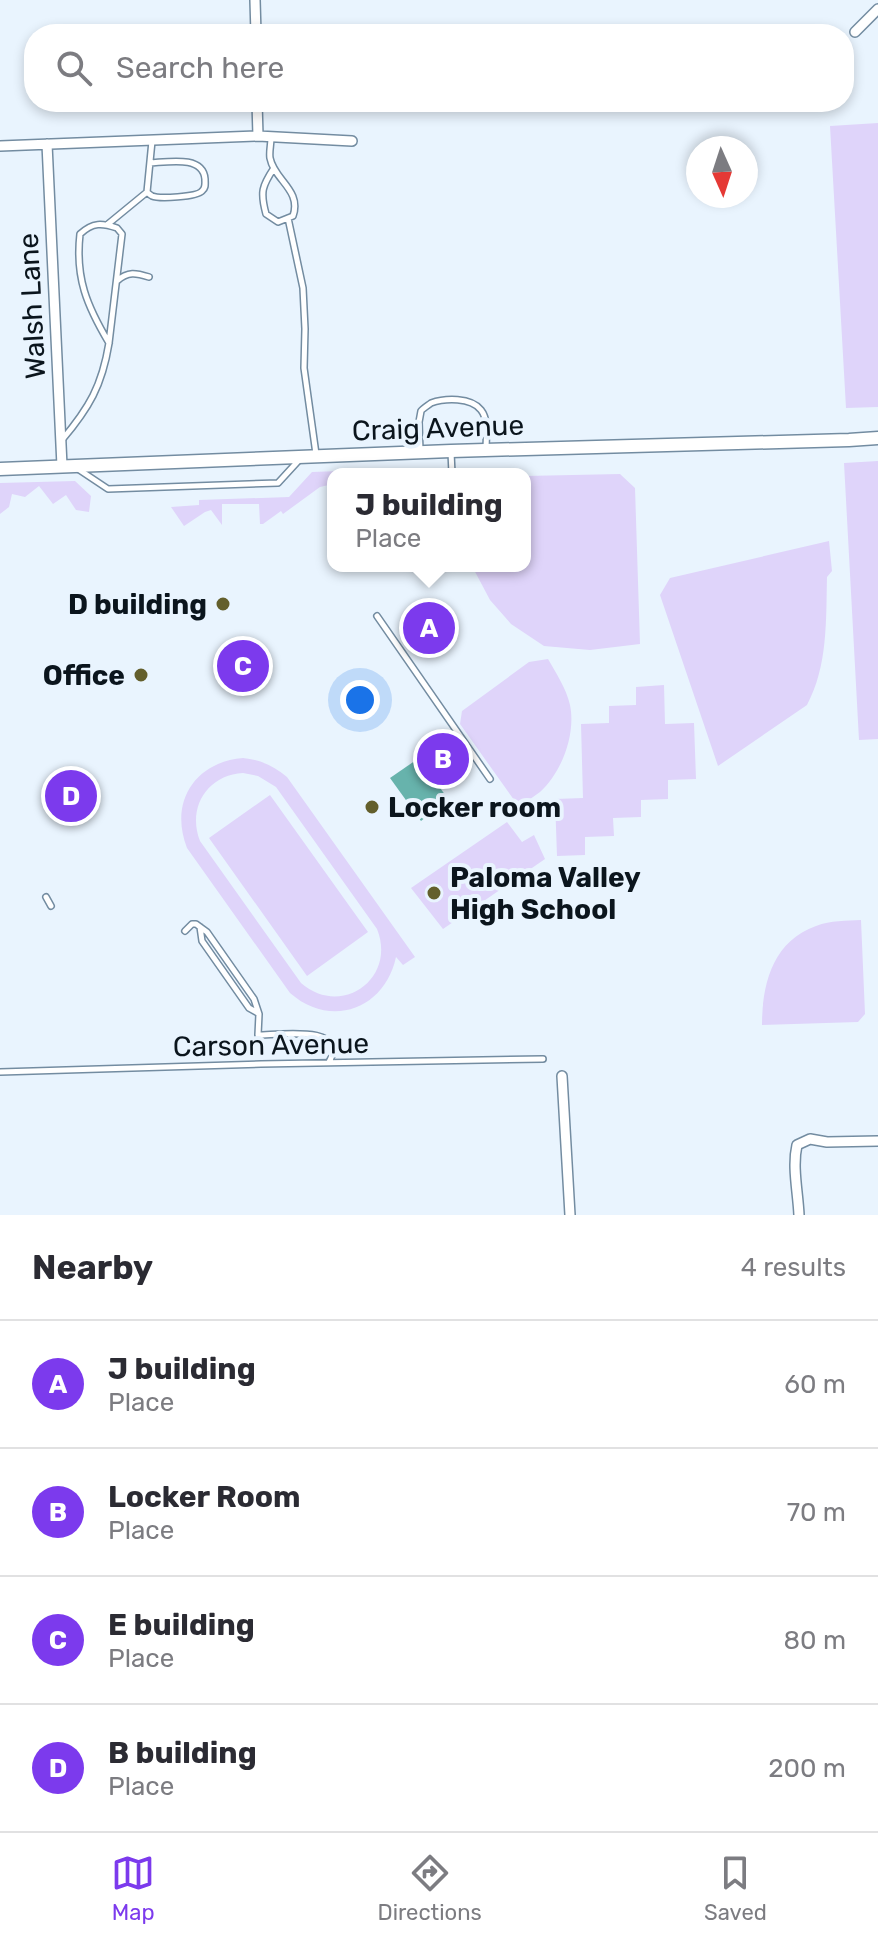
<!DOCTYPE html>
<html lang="en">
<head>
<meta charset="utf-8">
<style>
	:root { --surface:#fff; --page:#f2f2f3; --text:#2b2b33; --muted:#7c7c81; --line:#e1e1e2; --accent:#7c3aed }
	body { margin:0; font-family:Rubik,sans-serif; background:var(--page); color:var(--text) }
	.compass { position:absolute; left:686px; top:136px; width:72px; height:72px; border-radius:50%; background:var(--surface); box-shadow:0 4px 12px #0003; rotate:177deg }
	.you { position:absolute; left:360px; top:700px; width:28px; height:28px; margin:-20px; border:6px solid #fff; border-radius:50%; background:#1a73e8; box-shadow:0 0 0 12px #1a73e833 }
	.badge { display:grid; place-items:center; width:52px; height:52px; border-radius:50%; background:var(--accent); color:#fff; font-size:26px; font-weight:700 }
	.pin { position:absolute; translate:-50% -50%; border:4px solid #fff; box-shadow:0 2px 8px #0006 }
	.popup { position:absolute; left:327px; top:468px; width:204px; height:104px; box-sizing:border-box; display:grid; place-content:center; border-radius:16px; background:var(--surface); filter:drop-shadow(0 2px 6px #0005); font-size:26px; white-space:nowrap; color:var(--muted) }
	.popup b { font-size:30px; color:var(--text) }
	.popup::after { content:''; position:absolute; left:50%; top:100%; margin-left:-16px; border:16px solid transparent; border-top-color:var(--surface) }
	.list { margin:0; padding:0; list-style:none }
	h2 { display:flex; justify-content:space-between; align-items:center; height:104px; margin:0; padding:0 32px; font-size:34px }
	h2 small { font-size:26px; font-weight:400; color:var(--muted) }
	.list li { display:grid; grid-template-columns:52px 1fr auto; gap:24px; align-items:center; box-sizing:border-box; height:128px; padding:0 32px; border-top:2px solid var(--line) }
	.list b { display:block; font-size:30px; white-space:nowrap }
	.list p { margin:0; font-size:26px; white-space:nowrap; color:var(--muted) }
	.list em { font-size:26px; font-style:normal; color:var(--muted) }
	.icon { flex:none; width:44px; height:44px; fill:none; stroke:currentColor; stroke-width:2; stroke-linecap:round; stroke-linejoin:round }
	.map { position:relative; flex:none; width:878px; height:1215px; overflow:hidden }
	.search { position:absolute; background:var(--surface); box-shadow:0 4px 12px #0003; left:24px; right:24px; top:24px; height:88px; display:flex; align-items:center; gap:20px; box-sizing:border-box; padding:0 28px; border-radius:32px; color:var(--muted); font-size:30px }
	.sheet { height:616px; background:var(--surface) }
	nav { display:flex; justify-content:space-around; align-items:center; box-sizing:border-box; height:112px; border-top:2px solid var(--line); background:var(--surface); font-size:22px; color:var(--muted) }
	nav a { display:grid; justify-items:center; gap:4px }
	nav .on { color:var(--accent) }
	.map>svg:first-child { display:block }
	.green { fill:#dfd4fa; fill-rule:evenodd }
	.water { fill:#67b3ac }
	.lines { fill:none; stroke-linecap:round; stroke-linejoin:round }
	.service-casing { stroke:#738ca1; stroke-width:8 }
	.minor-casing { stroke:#738ca1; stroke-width:12 }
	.tertiary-casing { stroke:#738ca1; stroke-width:15 }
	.service { stroke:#fff; stroke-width:5 }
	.minor { stroke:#fff; stroke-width:9 }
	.tertiary { stroke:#fff; stroke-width:12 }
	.poi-dot { fill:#635f2c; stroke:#e9f4fe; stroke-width:3 }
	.labels { text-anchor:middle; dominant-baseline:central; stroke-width:8; stroke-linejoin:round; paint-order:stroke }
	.street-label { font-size:28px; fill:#0b151d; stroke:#e9f4fe }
	.poi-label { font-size:28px; font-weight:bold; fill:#0b151d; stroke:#e9f4fe; text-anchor:end }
</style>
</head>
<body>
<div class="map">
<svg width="878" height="1215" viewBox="0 0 878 1215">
	<rect width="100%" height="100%" fill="#e9f4fe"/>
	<path class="green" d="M 878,123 L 878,407 L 846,408 L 830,126 Z
		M 878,461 L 878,739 L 859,740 L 844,463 Z
		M 425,468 L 425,474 L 333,474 L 333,484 L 320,487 L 283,514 L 281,511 L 263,524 L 260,524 L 259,504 L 222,504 L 222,525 L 211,510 L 205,512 L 184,526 L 171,507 L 199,505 L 199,500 L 289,497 L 312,472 Z
		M 620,474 L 635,488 L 640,644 L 590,650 L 544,646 L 511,624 L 490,600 L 472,566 L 525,566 L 525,476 Z
		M 75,481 L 91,496 L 89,512 L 76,510 L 66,495 L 53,504 L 39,486 L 25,497 L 12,494 L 9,507 L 0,514 L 0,483 Z
		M 829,541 L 832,571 L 827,577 C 826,620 828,666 807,705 L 718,766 L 660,595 L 670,578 Z
		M 548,659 C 556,673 566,688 570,705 C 576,734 562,772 540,792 C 533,797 526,802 519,807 L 460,724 L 462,711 L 529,662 Z
		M 664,685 L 665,724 L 694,723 L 696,779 L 668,780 L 668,799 L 641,800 L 641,817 L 613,818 L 614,836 L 585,837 L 585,855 L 557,856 L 555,799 L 583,798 L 581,724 L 609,723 L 609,706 L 636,705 L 636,687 Z
		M 243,758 C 261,760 274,766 287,777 L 415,957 L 403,965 L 396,957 C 385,1009 331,1029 290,993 L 187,848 C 169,802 195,762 243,758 ZM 243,773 L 258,776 L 276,787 L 377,929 C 397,979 341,1018 301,983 L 200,841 C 187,808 207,775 243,773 Z
		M 270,795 L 368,932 L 307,976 L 209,838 Z
		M 507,822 L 522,842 L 534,835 L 545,859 L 443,929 L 411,888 Z
		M 861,920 L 865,1014 L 858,1022 L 762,1025 C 762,984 773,941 816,926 C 831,920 846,921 861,920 Z"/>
	<path class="water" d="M 419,758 L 448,799 L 421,821 L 390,778 Z"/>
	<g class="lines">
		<defs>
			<path id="service" d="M 271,138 C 271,144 269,152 270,158 C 274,180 302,190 293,216 L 278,222 L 266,214 C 260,192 262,186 274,168
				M 147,192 L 152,141
				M 288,218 L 303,288 L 305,329 L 304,368 L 316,454
				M 108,224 L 147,192 C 148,193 150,195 152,196 C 159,199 197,197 202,191 C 206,188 205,184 205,179 C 203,155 168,162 150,163
				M 117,281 C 128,271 136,273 149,277
				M 62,440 C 89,408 102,386 109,343 L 122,234 L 117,228 C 102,223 93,222 80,234 C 75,278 87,306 109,343
				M 420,451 L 419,422 L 421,411 C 422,409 430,404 431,403 C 445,398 471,397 481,410 C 489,420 486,437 486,449
				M 451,452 L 452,474
				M 78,469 L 108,489 L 278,483 L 300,459
				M 377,616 L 490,779
				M 46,897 L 51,906
				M 200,927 L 202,941 L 249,1008 L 258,1013
				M 185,931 L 192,924 L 196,924 L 207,932 L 254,999 L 259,1014 L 258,1035 C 278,1035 350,1024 329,1062
				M 0,1072 L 261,1064 L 543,1059"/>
			<path id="minor" d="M 255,0 L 256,34
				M 855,32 L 878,9
				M 257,102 L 258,136
				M 47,144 L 62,466
				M 0,146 L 258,136 L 352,141
				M 562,1076 L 570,1215
				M 799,1215 C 798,1192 792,1167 797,1145 L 810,1139 L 827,1142 L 878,1141"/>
			<path id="tertiary" d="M 0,469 L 451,451 L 849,440 L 878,438"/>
		</defs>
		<use href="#service" class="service-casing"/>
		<use href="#minor" class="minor-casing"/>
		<use href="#tertiary" class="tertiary-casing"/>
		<use href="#service" class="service"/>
		<use href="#minor" class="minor"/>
		<use href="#tertiary" class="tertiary"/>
	</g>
	<g class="poi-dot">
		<circle cx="223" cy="604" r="8"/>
		<circle cx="141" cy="675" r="8"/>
		<circle cx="372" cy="807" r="8"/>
		<circle cx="434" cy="893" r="8"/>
	</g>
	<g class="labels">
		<g class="street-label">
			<text transform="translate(32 306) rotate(-93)">Walsh Lane</text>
			<text transform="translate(438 428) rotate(-2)">Craig Avenue</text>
			<text transform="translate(271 1045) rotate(-1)">Carson Avenue</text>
		</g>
		<g class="poi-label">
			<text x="207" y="604">D building</text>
			<text x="125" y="675">Office</text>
			<text x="388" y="807" text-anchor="start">Locker room</text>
			<text x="450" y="877" text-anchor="start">Paloma Valley<tspan x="450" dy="32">High School</tspan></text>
		</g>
	</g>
</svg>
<svg class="compass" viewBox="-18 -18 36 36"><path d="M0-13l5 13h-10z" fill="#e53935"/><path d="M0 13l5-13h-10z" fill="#7c7c81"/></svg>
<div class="you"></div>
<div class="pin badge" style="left:429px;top:628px">A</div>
<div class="popup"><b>J building</b>Place</div>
<div class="pin badge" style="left:443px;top:759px">B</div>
<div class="pin badge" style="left:243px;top:666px">C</div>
<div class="pin badge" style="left:71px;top:796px">D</div>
<div class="search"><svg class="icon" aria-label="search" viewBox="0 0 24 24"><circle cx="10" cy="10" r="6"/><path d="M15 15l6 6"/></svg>Search here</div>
</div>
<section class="sheet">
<h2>Nearby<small>4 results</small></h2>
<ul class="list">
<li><span class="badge">A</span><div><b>J building</b><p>Place</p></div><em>60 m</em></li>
<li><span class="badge">B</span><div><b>Locker Room</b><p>Place</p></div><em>70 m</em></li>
<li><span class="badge">C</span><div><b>E building</b><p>Place</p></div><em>80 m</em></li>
<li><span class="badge">D</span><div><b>B building</b><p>Place</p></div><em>200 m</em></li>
</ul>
</section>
<nav>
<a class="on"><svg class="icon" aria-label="map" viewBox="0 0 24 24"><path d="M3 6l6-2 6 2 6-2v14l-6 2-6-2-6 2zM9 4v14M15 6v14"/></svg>Map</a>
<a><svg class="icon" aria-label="directions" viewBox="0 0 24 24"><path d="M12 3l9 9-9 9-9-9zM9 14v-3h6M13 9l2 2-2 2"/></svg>Directions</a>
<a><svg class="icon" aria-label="saved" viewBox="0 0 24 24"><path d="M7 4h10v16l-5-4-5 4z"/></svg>Saved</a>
</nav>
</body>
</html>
